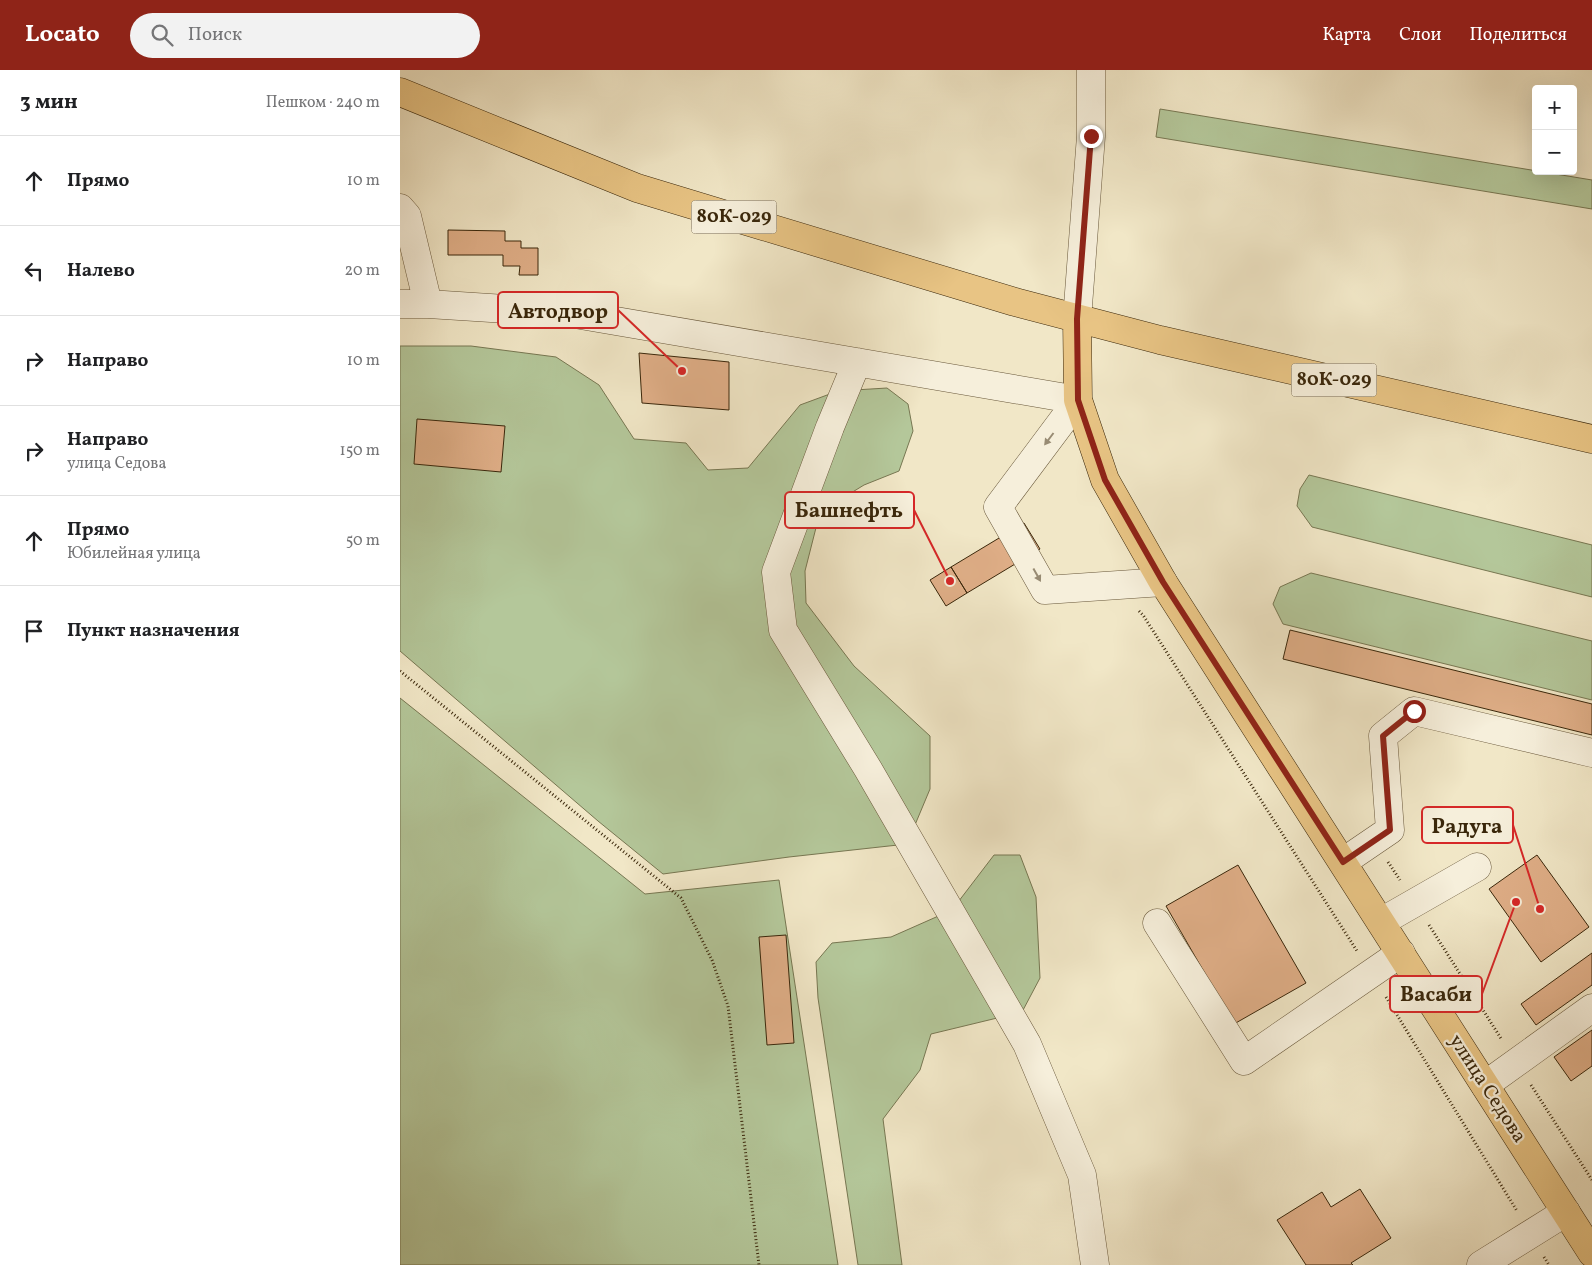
<!DOCTYPE html>
<html lang="ru">
<head>
<meta charset="utf-8">
<style>
	:root { --surface:#fff; --page:#f2f2f2; --text:#202124; --muted:#757577; --line:#e0e0e0; --accent:#8f2418 }
	body { margin:0; font-family:Vollkorn,serif; background:var(--page); color:var(--text) }
	.controls { position:absolute; right:15px; top:15px; display:grid; overflow:hidden; border-radius:5px; box-shadow:0 5px 20px #0002 }
	.controls button { width:45px; height:45px; display:grid; place-items:center; padding:0; border:0; border-bottom:1px solid var(--line); background:var(--surface); color:var(--text); font:25px sans-serif }
	.stop { position:absolute; width:15px; height:15px; margin:-11px; border:4px solid #8f2418; border-radius:50%; background:#fff }
	.stop.end { background:#8f2418; border-color:#fff; box-shadow:0 1px 5px #0008 }
	.list { margin:0; padding:0; list-style:none }
	h2 { display:flex; justify-content:space-between; align-items:center; height:65px; margin:0; padding:0 20px; font-size:21px }
	h2 small { font-size:16px; font-weight:400; color:var(--muted) }
	.list li { display:grid; grid-template-columns:32px 1fr auto; gap:15px; align-items:center; box-sizing:border-box; height:90px; padding:0 20px; border-top:1px solid var(--line) }
	.list b { display:block; font-size:19px; white-space:nowrap }
	.list p { margin:0; font-size:16px; white-space:nowrap; color:var(--muted) }
	.list em { font-size:16px; font-style:normal; color:var(--muted) }
	.icon { flex:none; width:28px; height:28px; fill:none; stroke:currentColor; stroke-width:2; stroke-linecap:round; stroke-linejoin:round }
	.map { position:relative; flex:none; width:1192px; height:1195px; overflow:hidden }
	header { display:flex; align-items:center; gap:30px; box-sizing:border-box; height:70px; padding:0 25px; background:var(--accent); color:#fff }
	header strong { font-size:24px }
	nav { display:flex; gap:28px; margin-inline-start:auto; font-size:18px }
	.search { width:350px; height:45px; background:var(--page); display:flex; align-items:center; gap:12px; box-sizing:border-box; padding:0 18px; border-radius:28px; color:var(--muted); font-size:19px }
	main { display:flex }
	aside { flex:1; background:var(--surface) }
	.map>svg:first-child { display:block }
	.green { fill:#b4c79a; stroke:#777752 }
	.building { fill:#dfae87; stroke:#3a270b }
	.lines { fill:none; stroke-linecap:round; stroke-linejoin:round }
	.minor-casing { stroke:#68573a; stroke-width:29 }
	.major-casing { stroke:#3a270b; stroke-width:29 }
	.path { stroke:#3a270b; stroke-width:3; stroke-dasharray:1 2.5; stroke-linecap:butt }
	.minor { stroke:#f6efdb; stroke-width:28 }
	.major { stroke:#e8c484; stroke-width:28 }
	.oneway { fill:#988b73 }
	.route { stroke:#8f2418; stroke-width:6 }
	.labels { text-anchor:middle; dominant-baseline:central; stroke-width:4.5; stroke-linejoin:round; paint-order:stroke }
	.shield { fill:#f6efdb; stroke:#726349; stroke-width:1 }
	.shield-label { font-size:19px; font-weight:bold; fill:#3a270b }
	.street-label { font-size:20px; fill:#3a270b; stroke:#f6efdb }
	.leader { fill:none; stroke:#d62828; stroke-width:2 }
	.callout-dot { fill:#d62828; stroke:#f6efdb; stroke-width:2 }
	.callout { fill:#f6efdb; stroke:#d62828; stroke-width:2 }
	.callout-label { font-size:21px; text-anchor:middle; font-weight:bold; fill:#3a270b }
</style>
</head>
<body>
<header>
<strong>Locato</strong>
<div class="search"><svg class="icon" aria-label="search" viewBox="0 0 24 24"><circle cx="10" cy="10" r="6"/><path d="M15 15l6 6"/></svg>Поиск</div>
<nav><a>Карта</a><a>Слои</a><a>Поделиться</a></nav>
</header>
<main>
<aside>
<h2>3 мин<small>Пешком · 240 m</small></h2>
<ul class="list">
<li><svg class="icon" aria-label="ahead" viewBox="0 0 24 24"><path d="M12 20V5M6 11l6-6 6 6"/></svg><div><b>Прямо</b></div><em>10 m</em></li>
<li><svg class="icon" aria-label="left" viewBox="0 0 24 24"><path d="M17 20v-9H6M10 6l-5 5 5 5"/></svg><div><b>Налево</b></div><em>20 m</em></li>
<li><svg class="icon" aria-label="right" viewBox="0 0 24 24"><path d="M7 20v-9h11M14 6l5 5-5 5"/></svg><div><b>Направо</b></div><em>10 m</em></li>
<li><svg class="icon" aria-label="right" viewBox="0 0 24 24"><path d="M7 20v-9h11M14 6l5 5-5 5"/></svg><div><b>Направо</b><p>улица Седова</p></div><em>150 m</em></li>
<li><svg class="icon" aria-label="ahead" viewBox="0 0 24 24"><path d="M12 20V5M6 11l6-6 6 6"/></svg><div><b>Прямо</b><p>Юбилейная улица</p></div><em>50 m</em></li>
<li><svg class="icon" aria-label="arrive" viewBox="0 0 24 24"><path d="M6 21V4h12l-3 4 3 4H6"/></svg><div><b>Пункт назначения</b></div></li>
</ul>
</aside>
<div class="map">
<svg width="1192" height="1195" viewBox="0 0 1192 1195">
	<rect width="100%" height="100%" fill="#f1e7c7"/>
	<filter id="stains"><feTurbulence type="fractalNoise" baseFrequency=".004" numOctaves="4"/><feColorMatrix values="0 0 0 0 .2 0 0 0 0 .09 0 0 0 0 .02 0 0 0 .5 -.17"/></filter>
	<radialGradient id="worn" r=".72"><stop offset=".6" stop-color="#630" stop-opacity="0"/><stop offset="1" stop-color="#630" stop-opacity=".3"/></radialGradient>
	<path class="green" d="M 760,39 L 1192,110 L 1192,139 L 756,67 Z
		M 0,276 L 71,276 L 156,287 L 199,315 L 234,369 L 286,373 L 308,400 L 348,398 L 400,335 L 438,321 L 487,318 L 508,334 L 513,361 L 499,401 L 464,415 L 420,442 L 405,501 L 406,533 L 454,596 L 530,666 L 530,719 L 507,774 L 389,787 L 263,804 L 198,751 L 0,581 Z
		M 909,405 L 1192,475 L 1192,527 L 912,457 L 897,436 L 900,419 Z
		M 911,503 L 1192,571 L 1192,630 L 883,554 L 873,534 L 880,517 Z
		M 0,628 L 245,824 L 379,810 L 438,1195 L 0,1195 Z
		M 594,785 L 620,785 L 636,827 L 640,908 L 622,942 L 531,964 L 520,1000 L 483,1049 L 502,1195 L 458,1195 L 418,928 L 416,892 L 432,873 L 491,867 L 552,840 Z"/>
	<path class="building" d="M 48,160 L 105,161 L 105,171 L 121,171 L 121,178 L 138,178 L 138,205 L 119,205 L 120,196 L 103,196 L 103,185 L 48,185 Z
		M 239,283 L 329,292 L 329,340 L 242,333 Z
		M 17,349 L 105,356 L 101,402 L 14,394 Z
		M 624,453 L 640,479 L 567,523 L 551,497 Z
		M 551,497 L 567,523 L 546,536 L 530,510 Z
		M 890,560 L 1192,634 L 1192,665 L 883,589 Z
		M 1137,785 L 1189,857 L 1141,892 L 1089,819 Z
		M 838,795 L 906,913 L 834,954 L 766,836 Z
		M 386,865 L 394,973 L 367,975 L 359,867 Z
		M 1192,883 L 1192,915 L 1136,955 L 1121,934 Z
		M 1192,960 L 1192,996 L 1171,1011 L 1154,987 Z
		M 960,1119 L 991,1168 L 951,1193 L 953,1195 L 906,1195 L 877,1150 L 922,1122 L 931,1137 Z"/>
	<g class="lines">
		<defs>
			<path id="minor" d="M 0,138 L 7,146 L 28,234
				M 0,234 L 28,234 L 169,243 L 678,330 L 598,437 L 645,520 L 763,512
				M 677,249 L 691,66 L 691,0
				M 457,292 L 430,357 L 376,502 L 383,560 L 468,699 L 627,974 L 682,1105 L 695,1195
				M 943,792 L 990,760 L 983,666 L 1014,641 L 1192,683
				M 981,852 L 1077,797
				M 757,853 L 844,991 L 1001,883
				M 1085,1015 L 1192,938
				M 1081,1195 L 1166,1142"/>
			<path id="major" d="M 0,22 L 237,118 L 615,232 L 760,270 L 1192,369
				M 677,249 L 678,330 L 705,410 L 763,512 L 1192,1183"/>
		</defs>
		<use href="#minor" class="minor-casing"/>
		<use href="#major" class="major-casing"/>
		<path class="path" d="M 739,541 L 743,545 L 957,881
			M 0,601 L 281,828 L 312,890 L 328,936 L 359,1195
			M 988,792 L 1000,810
			M 1029,855 L 1102,970
			M 986,927 L 1117,1141
			M 1131,1015 L 1192,1110
			M 1144,1187 L 1149,1195"/>
		<use href="#minor" class="minor"/>
		<use href="#major" class="major"/>
	</g>
	<defs><path id="oneway-solid" d="M-6-.8H1V-3.2L6.5 0L1 3.2V.8H-6Z" transform="scale(1.25)"/></defs>
	<g class="oneway">
		<use href="#oneway-solid" transform="translate(649 369) rotate(127)"/>
		<use href="#oneway-solid" transform="translate(637 505) rotate(61)"/>
	</g>
	<g class="lines">
		<path class="route" d="M 691,66 L 677,249 L 678,330 L 705,410 L 763,512 L 943,792 L 990,760 L 983,666 L 1014,641"/>
	</g>
	<g class="labels">
		<g class="shield">
			<rect x="291.5" y="130.5" width="85" height="33" rx="4"/>
			<rect x="891.5" y="293.5" width="85" height="33" rx="4"/>
		</g>
		<g class="shield-label">
			<text x="334" y="147">80К-029</text>
			<text x="934" y="310">80К-029</text>
		</g>
		<g class="street-label">
			<text transform="translate(1087 1019) rotate(57)">улица Седова</text>
		</g>
	</g>
	<path class="leader" d="M282 301L218 240M550 511L514 440M1140 839L1113 755M1116 832L1082 924"/>
	<g class="callout-dot">
		<circle cx="282" cy="301" r="5"/>
		<circle cx="550" cy="511" r="5"/>
		<circle cx="1140" cy="839" r="5"/>
		<circle cx="1116" cy="832" r="5"/>
	</g>
	<g class="callout">
		<rect x="98" y="222" width="120" height="36" rx="5"/>
		<rect x="385" y="422" width="129" height="36" rx="5"/>
		<rect x="1022" y="737" width="91" height="36" rx="5"/>
		<rect x="990" y="906" width="92" height="36" rx="5"/>
	</g>
	<g class="callout-label">
		<text x="158" y="248">Автодвор</text>
		<text x="449" y="447">Башнефть</text>
		<text x="1067" y="763">Радуга</text>
		<text x="1036" y="931">Васаби</text>
	</g>
	<rect width="100%" height="100%" filter="url(#stains)"/>
	<rect width="100%" height="100%" fill="url(#worn)"/>
</svg>
<div class="controls">
<button>+</button>
<button>−</button>
</div>
<div class="stop" style="left:1014px;top:641px"></div>
<div class="stop end" style="left:691px;top:66px"></div>
</div>
</main>
</body>
</html>
